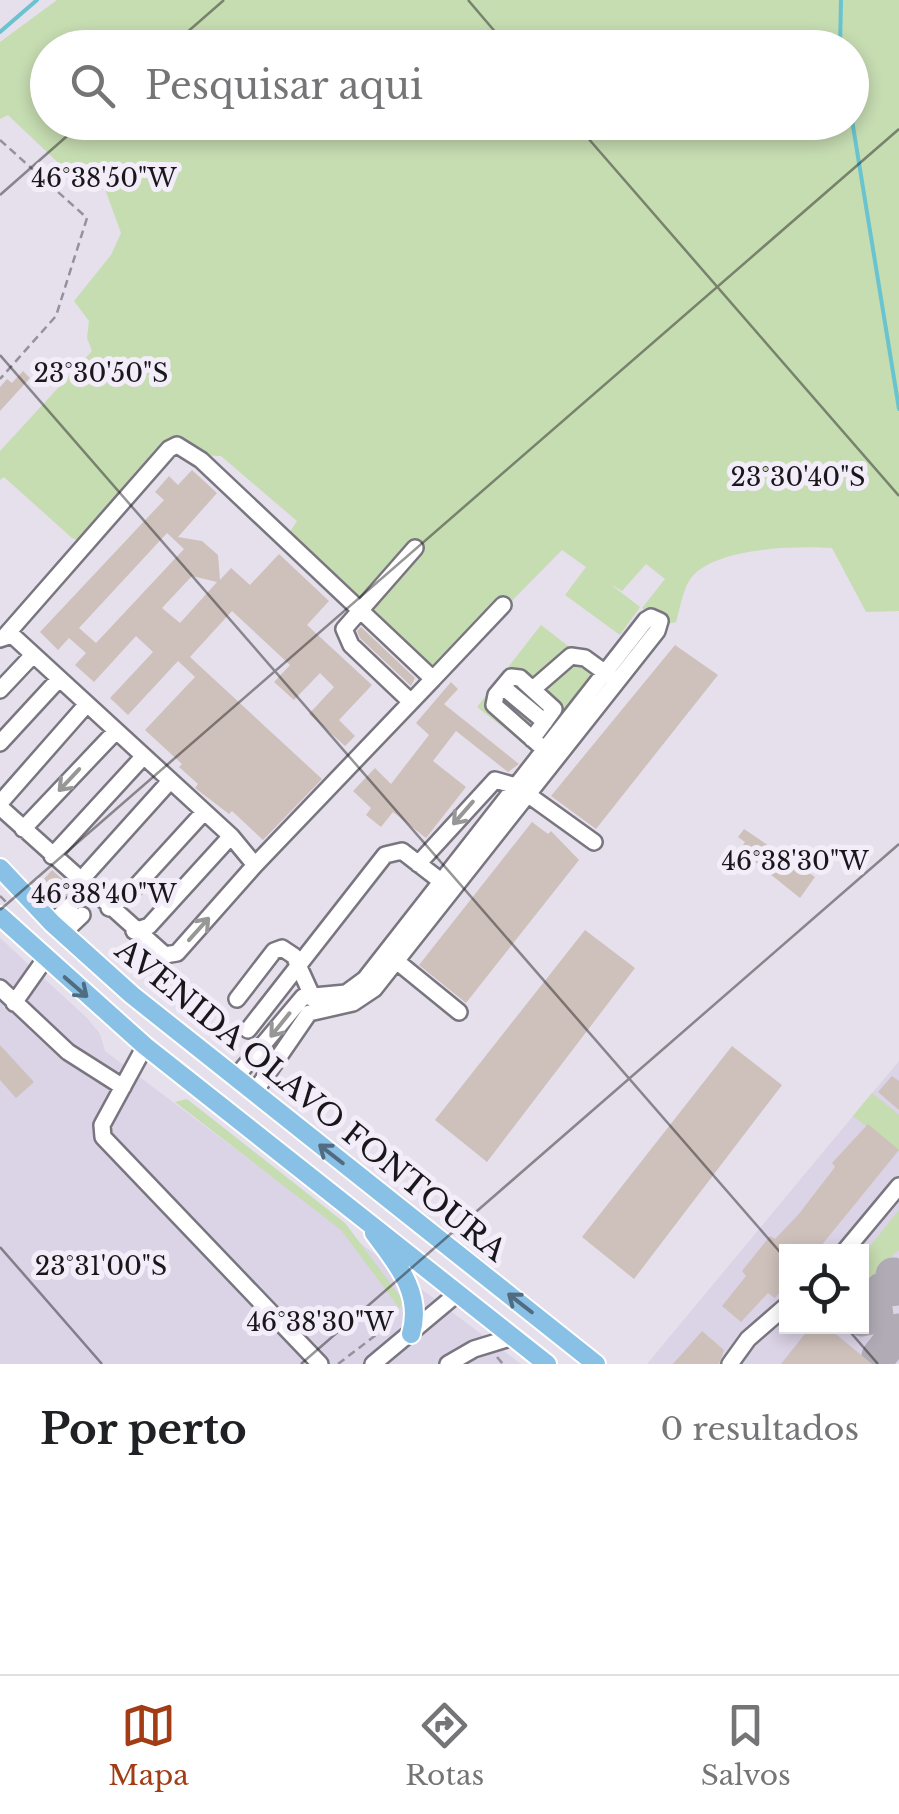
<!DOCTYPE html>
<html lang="pt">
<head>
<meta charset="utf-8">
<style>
	:root { --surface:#fff; --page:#f2f2f2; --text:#202124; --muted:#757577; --line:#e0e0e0; --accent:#a23c14 }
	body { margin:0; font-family:"Libre Baskerville",serif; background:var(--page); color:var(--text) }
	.controls { position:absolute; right:30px; bottom:30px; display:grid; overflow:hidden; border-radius:0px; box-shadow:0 5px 15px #0003 }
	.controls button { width:90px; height:90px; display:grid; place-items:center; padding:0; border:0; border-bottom:2px solid var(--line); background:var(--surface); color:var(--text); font:50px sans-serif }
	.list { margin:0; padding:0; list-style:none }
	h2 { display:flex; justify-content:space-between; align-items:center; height:130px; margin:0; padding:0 40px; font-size:42px }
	h2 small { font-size:32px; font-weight:400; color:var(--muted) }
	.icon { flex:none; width:55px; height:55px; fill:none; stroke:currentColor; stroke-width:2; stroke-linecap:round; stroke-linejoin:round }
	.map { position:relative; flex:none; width:899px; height:1364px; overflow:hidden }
	.search { position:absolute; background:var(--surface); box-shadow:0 5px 15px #0003; left:30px; right:30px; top:30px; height:110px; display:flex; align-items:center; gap:25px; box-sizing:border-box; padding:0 35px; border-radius:55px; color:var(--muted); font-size:38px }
	.sheet { height:310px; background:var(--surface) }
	nav { display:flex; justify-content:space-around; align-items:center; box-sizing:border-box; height:140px; border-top:2px solid var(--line); background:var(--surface); font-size:28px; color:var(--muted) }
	nav a { display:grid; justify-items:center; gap:5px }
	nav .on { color:var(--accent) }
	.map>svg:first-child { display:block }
	.built { fill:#dbd3e6; fill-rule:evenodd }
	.green { fill:#c6dcb1; fill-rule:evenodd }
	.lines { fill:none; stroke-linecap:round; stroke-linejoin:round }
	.stream { stroke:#69c4cf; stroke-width:4 }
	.taxiway { stroke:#b0abb5; stroke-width:35 }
	.building { fill:#cec1bb; fill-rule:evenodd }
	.minor-casing { stroke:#7a7680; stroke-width:20 }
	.major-casing { stroke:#fff; stroke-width:22 }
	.path { stroke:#95929b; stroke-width:2.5; stroke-dasharray:8 5; stroke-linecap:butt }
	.minor { stroke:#fff; stroke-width:15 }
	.major { stroke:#89c0e5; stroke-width:18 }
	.oneway { stroke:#989798 }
	.oneway2 { stroke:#516c80 }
	.ticks { fill:none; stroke:#19171b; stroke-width:2.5; stroke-opacity:0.45 }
	.labels { text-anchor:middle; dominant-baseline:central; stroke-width:10; stroke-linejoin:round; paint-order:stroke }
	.street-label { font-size:30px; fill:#19171b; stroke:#f2edf9 }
	.ticks-label { font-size:25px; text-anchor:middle; fill:#19171b; stroke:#f2edf9; stroke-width:10; stroke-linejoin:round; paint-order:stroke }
</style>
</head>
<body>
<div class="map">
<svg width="899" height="1364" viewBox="0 0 899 1364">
	<rect width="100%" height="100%" fill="#e5e0ec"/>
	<path class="built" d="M 0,938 L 87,1018 L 100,1034 L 105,1051 L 521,1364 L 0,1364 Z
		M 899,1061 L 899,1364 L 647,1364 L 853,1116 ZM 786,1252 L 862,1252 L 862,1326 L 786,1326 Z"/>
	<path class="green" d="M 57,0 L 899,0 L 899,611 L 866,612 L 832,548 C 796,546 715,547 691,578 C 683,588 680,609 676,622 L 667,624 L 642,608 L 665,579 L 646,564 L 622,591 L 610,584 L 640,607 L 620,635 L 565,595 L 586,567 L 562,550 L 438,676 L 287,536 L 297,521 L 221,456 L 177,454 L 138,473 L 80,541 L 72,538 L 4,477 L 0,480 L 0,451 L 92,351 L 87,338 L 89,321 L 74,301 L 111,255 L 121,233 L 105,189 L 70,174 L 8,115 L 0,119 L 0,42 ZM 48,48 L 852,48 L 852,122 L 48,122 Z
		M 541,625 L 603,673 L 532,750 L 477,707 Z
		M 872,1093 L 899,1115 L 899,1151 L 853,1116 Z
		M 187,1099 L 345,1223 L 402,1299 L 400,1309 L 341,1230 L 175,1102 Z
		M 899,1210 L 899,1250 L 884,1263 L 895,1273 L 862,1316 L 862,1256 Z"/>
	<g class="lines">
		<path class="stream" d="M 0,32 L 37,0
			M 840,48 L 841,0
			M 852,120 L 899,409"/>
		<path class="taxiway" d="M 882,1290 L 897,1288 L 893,1275
			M 862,1319 L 876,1316 L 874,1302
			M 879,1356 L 899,1331"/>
	</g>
	<path class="building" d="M 23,371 L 30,378 L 0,411 L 0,387 L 7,379 L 12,383 Z
		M 192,470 L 217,493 L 178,537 L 202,541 L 218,555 L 220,580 L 231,568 L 250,585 L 279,554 L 329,601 L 307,625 L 372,685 L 339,720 L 355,736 L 345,746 L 309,714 L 334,687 L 320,673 L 294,700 L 274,682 L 290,665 L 232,611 L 190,657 L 322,779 L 263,840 L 232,811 L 229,814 L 195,788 L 198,784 L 179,767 L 182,764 L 145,730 L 195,677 L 178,661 L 128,715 L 110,698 L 153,652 L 136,636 L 94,682 L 75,665 L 86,653 L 69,638 L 58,650 L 40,632 L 164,500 L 155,492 L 169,476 L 178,485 ZM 167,533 L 184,549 L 96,643 L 79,628 ZM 192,576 L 217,582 L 180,623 L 162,608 Z
		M 361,627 L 415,678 L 411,686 L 360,638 L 357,631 Z
		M 675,645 L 718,675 L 596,829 L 551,796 Z
		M 451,682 L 458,689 L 444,704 L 519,764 L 508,772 L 456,731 L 433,761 L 466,787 L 426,838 L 393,812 L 381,827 L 366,815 L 371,808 L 353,791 L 375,768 L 391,784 L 429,735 L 416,723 Z
		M 532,822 L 548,834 L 551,831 L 579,860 L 466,1003 L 419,965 Z
		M 744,829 L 815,877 L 800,898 L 740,850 L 745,842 L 738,837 Z
		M 52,870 L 71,887 L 76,895 L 61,899 L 42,881 Z
		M 585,930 L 635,968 L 487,1162 L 435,1120 Z
		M 0,1045 L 34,1082 L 16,1098 L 0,1080 Z
		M 732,1046 L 782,1085 L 634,1279 L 582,1237 Z
		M 892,1076 L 899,1081 L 899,1110 L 878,1092 Z
		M 868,1124 L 899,1150 L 816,1252 L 786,1252 L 786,1292 L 780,1292 L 775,1298 L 768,1293 L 741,1322 L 722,1306 L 746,1276 L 742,1271 L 770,1236 L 775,1239 L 798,1215 L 835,1167 L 832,1163 Z
		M 811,1326 L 826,1326 L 872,1364 L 781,1364 Z
		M 702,1331 L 724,1350 L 719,1364 L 673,1364 Z"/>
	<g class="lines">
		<defs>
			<path id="minor" d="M 6,635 L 169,449 L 177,445 L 201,460 L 433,679 L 255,865
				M 0,639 L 12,635 L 231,836 L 255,865 L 177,953 L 165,955 L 0,807
				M 433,679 L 503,605
				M 503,687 L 545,722
				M 533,689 L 571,656 L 585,658 L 611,677
				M 0,690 L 33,655
				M 411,702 L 351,645 L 344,629 L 415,548
				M 532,739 L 554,709 L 520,678 L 511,677 L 496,695 L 494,705 L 545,750
				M 0,743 L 59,679
				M 0,803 L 87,704
				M 23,829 L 116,731
				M 52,856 L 143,757
				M 418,864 L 495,780 L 516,786 L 594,842
				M 80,881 L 170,781
				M 109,908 L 130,893 L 204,812
				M 52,923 L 71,905
				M 134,931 L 149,926 L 231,836
				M 63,933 L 82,915
				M 389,955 L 459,1012
				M 0,988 L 68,1052 L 123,1087
				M 237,999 L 274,951 L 282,948 L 294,956 L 314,1000
				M 14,1003 L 45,959
				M 248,1030 L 385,855 L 402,851 L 446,885
				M 145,1046 L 102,1125 L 103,1137 L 320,1364
				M 235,1078 L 303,997 L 346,993 L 365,979 L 646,620 L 651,617 L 660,621 L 657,631 L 374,989 L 353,1003 L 309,1013 L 254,1093
				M 844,1252 L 899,1186
				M 373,1364 L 458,1293
				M 448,1364 L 474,1349 L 513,1337
				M 730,1364 L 748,1339 L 786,1306"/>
			<path id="major" d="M 0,868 L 52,923 L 132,995 L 596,1364
				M 0,916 L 145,1046 L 547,1364
				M 374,1233 C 397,1264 423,1293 411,1334"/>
		</defs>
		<use href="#minor" class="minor-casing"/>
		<use href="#major" class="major-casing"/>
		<path class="path" d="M 0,140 L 87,218 L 56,316 L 0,379
			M 0,896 L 6,902
			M 497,1357 L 503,1364
			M 338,1364 L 376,1335"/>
		<use href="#minor" class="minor"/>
		<use href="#major" class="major"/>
	</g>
	<defs><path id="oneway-shaft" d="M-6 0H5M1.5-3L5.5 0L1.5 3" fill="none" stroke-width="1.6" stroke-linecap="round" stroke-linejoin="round" transform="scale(2.5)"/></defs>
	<g class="oneway">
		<use href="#oneway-shaft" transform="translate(69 780) rotate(133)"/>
		<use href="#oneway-shaft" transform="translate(463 813) rotate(131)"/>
		<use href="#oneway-shaft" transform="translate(199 929) rotate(-48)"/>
		<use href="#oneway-shaft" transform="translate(280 1025) rotate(129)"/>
	</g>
	<g class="oneway2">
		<use href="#oneway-shaft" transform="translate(76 987) rotate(41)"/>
		<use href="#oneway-shaft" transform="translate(331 1154) rotate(-142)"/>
		<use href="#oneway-shaft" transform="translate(520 1303) rotate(-142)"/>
	</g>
	<path class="ticks" d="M 468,0 L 509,48M 169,48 L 224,0M 574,122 L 899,496M 0,195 L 83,122M 0,355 L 786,1259M 0,910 L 899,129M 0,1247 L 102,1364M 845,1326 L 878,1364M 301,1364 L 899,844"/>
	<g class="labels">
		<g class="street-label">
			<text transform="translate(311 1100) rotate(39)">AVENIDA OLAVO FONTOURA</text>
		</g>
	</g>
	<g class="ticks-label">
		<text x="104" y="187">46°38'50"W</text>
		<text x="101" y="382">23°30'50"S</text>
		<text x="798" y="486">23°30'40"S</text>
		<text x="795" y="870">46°38'30"W</text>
		<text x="104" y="903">46°38'40"W</text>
		<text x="101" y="1275">23°31'00"S</text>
		<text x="320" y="1331">46°38'30"W</text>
	</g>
</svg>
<div class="controls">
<button><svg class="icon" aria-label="locate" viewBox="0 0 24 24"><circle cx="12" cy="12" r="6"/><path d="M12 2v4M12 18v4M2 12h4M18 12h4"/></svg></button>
</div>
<div class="search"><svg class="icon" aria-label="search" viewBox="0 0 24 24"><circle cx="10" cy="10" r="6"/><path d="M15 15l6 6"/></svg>Pesquisar aqui</div>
</div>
<section class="sheet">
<h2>Por perto<small>0 resultados</small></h2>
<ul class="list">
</ul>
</section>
<nav>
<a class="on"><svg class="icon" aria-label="map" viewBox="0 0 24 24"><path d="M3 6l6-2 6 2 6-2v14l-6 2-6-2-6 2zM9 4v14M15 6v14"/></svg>Mapa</a>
<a><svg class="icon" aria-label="directions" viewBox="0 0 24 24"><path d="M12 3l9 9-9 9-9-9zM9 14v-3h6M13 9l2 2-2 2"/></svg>Rotas</a>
<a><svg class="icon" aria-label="saved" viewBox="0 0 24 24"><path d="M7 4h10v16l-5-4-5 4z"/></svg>Salvos</a>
</nav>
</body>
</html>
